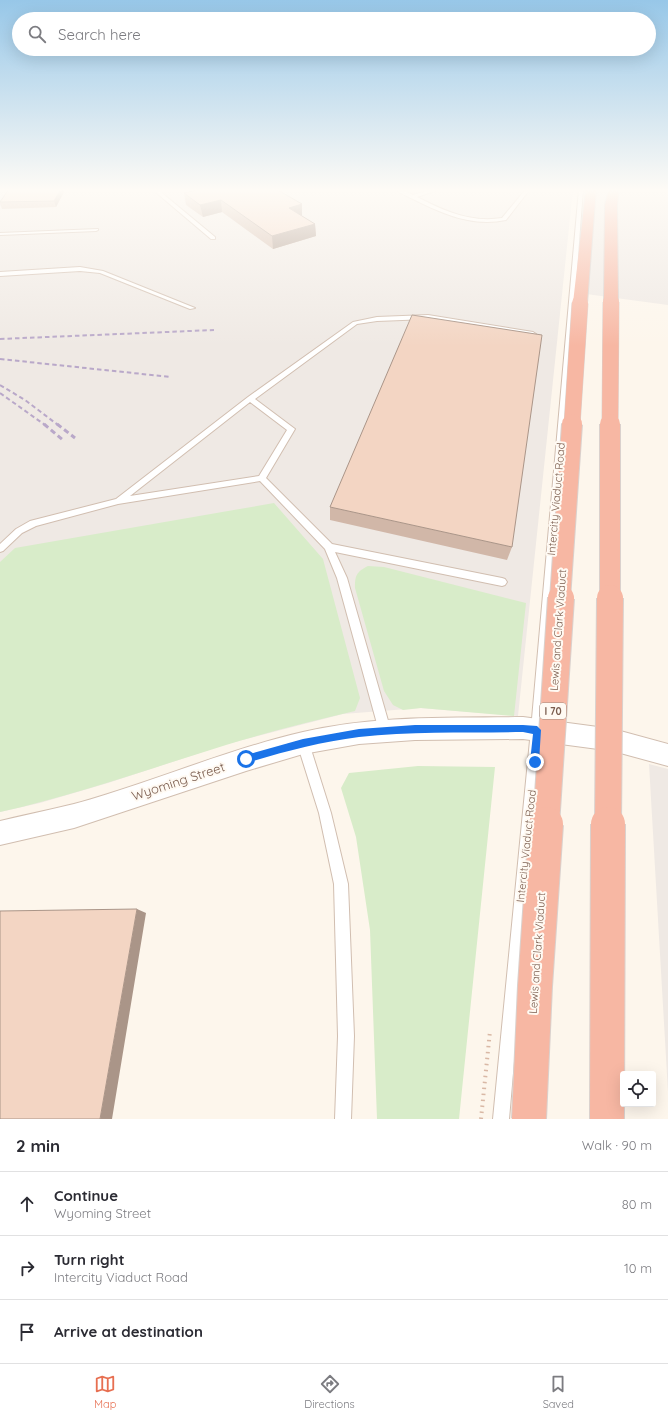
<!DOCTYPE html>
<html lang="en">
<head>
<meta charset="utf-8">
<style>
	:root { --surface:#fff; --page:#f2f2f3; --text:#2b2b33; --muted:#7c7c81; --line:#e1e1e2; --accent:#e76f51 }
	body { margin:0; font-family:Quicksand,sans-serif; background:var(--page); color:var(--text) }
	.controls { position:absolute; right:12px; bottom:12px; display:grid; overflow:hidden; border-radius:4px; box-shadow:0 4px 16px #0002 }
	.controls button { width:36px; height:36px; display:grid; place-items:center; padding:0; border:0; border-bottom:1px solid var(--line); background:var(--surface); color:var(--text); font:20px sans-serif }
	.stop { position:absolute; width:12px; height:12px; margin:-9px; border:3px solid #1a73e8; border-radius:50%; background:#fff }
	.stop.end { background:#1a73e8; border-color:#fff; box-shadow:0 1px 4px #0008 }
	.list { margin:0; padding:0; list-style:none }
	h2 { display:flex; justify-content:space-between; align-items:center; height:52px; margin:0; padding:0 16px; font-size:17px }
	h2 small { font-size:13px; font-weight:400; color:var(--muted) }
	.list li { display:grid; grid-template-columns:26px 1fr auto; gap:12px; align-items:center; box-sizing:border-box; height:64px; padding:0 16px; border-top:1px solid var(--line) }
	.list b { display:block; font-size:15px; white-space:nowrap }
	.list p { margin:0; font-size:13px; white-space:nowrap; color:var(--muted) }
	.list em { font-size:13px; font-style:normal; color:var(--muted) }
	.icon { flex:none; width:22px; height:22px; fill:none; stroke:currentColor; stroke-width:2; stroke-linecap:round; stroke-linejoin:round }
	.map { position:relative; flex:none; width:668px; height:1119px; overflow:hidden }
	.search { position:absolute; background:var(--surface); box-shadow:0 4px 16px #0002; left:12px; right:12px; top:12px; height:44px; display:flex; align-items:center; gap:10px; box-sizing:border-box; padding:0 14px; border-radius:22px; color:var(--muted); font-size:15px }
	.sheet { height:244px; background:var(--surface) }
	nav { display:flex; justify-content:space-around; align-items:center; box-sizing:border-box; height:56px; border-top:1px solid var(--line); background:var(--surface); font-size:11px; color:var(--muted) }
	nav a { display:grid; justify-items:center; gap:2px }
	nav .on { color:var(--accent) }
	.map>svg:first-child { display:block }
	.industrial { fill:#efe9e4 }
	.green { fill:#d8ecc9 }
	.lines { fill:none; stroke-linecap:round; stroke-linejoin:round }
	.service-casing { stroke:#d1beb0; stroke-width:2 }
	.minor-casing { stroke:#d1beb0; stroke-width:2 }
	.motorway-casing { stroke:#dad1cd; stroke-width:2 }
	.path { stroke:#d9b8a5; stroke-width:4; stroke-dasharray:1.5 4.5; stroke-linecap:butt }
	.service { fill:#fff; fill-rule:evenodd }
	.minor { fill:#fff; fill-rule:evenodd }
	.motorway { fill:#f7b7a3; fill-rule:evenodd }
	.rail-far1 { stroke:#b9a8c9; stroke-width:2; stroke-dasharray:4.5 3; stroke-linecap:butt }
	.rail { stroke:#b9a8c9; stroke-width:3; stroke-dasharray:5.5 3.5; stroke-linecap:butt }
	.motorway-bridge-far3-casing { stroke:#dad1cd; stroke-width:17; stroke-linecap:butt }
	.motorway-bridge-far2-casing { stroke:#dad1cd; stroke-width:22; stroke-linecap:butt }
	.motorway-bridge-far1-casing { stroke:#dad1cd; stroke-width:28; stroke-linecap:butt }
	.motorway-bridge-casing { stroke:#dad1cd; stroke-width:36; stroke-linecap:butt }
	.motorway-bridge-far3 { stroke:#f7b7a3; stroke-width:16 }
	.motorway-bridge-far2 { stroke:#f7b7a3; stroke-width:20 }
	.motorway-bridge-far1 { stroke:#f7b7a3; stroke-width:26 }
	.motorway-bridge { stroke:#f7b7a3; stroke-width:34 }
	.wall { fill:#d1b7a8 }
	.shaded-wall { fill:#aa9588 }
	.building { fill:#f3d5c3; stroke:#aa9588 }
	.route { fill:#1a73e8 }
	.labels { text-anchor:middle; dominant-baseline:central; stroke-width:4; stroke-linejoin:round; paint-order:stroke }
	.shield { fill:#fffaf3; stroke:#a28b7f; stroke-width:1 }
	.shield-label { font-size:10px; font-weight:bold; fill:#7a5c4d }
	.street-label { font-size:11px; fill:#7a5c4d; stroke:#fffaf3 }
	.near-street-label { font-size:13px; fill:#7a5c4d; stroke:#fffaf3 }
</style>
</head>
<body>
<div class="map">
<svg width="668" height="1119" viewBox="0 0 668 1119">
	<rect width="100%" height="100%" fill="#fdf6ec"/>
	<path class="industrial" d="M 0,189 L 573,189 L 518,716 L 420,708 L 343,714 L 227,744 L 108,783 L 40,803 L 0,812 Z
		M 595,189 L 668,189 L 668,305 L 586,294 Z
		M 649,764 L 668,769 L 668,1092 Z"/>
	<path class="green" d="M 274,503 L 323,559 L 360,698 L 355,711 C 312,721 268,732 226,745 C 151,768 77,795 0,812 L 0,562 L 15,548 Z
		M 368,566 L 384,567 L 526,603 L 514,716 L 421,708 L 403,710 L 393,705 L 384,691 L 355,588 C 355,576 356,572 368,566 Z
		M 418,766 L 495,767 L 459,1119 L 377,1119 L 370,930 L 356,837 L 341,788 L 349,773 Z"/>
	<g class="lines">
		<defs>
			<path id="service" d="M 152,189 L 157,189 L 215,237 L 215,239 L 211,239 Z
				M 394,189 L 400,189 L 413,195 L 434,189 L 441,189 L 417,197 C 444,211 471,223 502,218 L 526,189 L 530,189 L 506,220 C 472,227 443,214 413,199 C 407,196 400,193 394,189 Z
				M 579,189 L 583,189 L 543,730 L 509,1119 L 493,1119 L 531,730 Z
				M 98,229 L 98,230 L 96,231 L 0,235 L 0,233 Z
				M 80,267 L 103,271 L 195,308 L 190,309 L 100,273 L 80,271 L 0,276 L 0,272 Z
				M 428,315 L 533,332 L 536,334 L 533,336 L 428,319 L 377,321 L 357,324 L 255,399 L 295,429 L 266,478 L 332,544 L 502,578 L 505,579 L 507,582 L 505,585 L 502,586 L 335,552 L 347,578 L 391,731 L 389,735 L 385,736 L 381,735 L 379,731 L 337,578 L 325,549 L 260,481 L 118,504 L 36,526 L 22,533 L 3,551 L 0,552 L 0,544 L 16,529 L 30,521 L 116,499 L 248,397 L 353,322 L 377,317 ZM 250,402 L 287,430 L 259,476 L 130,496 Z
				M 303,737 L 307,739 L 309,743 L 331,813 L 348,884 L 354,1036 L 351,1119 L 335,1119 L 338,1036 L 334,884 L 319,813 L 297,743 L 299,739 Z"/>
			<path id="minor" d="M 523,717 L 613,729 L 668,744 L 668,766 L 613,751 L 523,739 L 415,740 L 359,744 L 303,754 L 246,771 L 74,828 L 0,845 L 0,821 C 25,815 50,810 74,804 C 151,783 225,750 303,732 C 375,715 449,718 523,717 Z"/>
			<path id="motorway" d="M 586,189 L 596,189 L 587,303 L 585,306 L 580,307 L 575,306 L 573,303 Z
				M 609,189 L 619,189 L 617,205 L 618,302 L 616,305 L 611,306 L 606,305 L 604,302 L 605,205 Z"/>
		</defs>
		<use href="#service" class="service-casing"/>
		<use href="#minor" class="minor-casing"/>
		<use href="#motorway" class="motorway-casing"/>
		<path class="path" d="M 481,1119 L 490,1031"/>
		<use href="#service" class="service"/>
		<use href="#minor" class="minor"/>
		<use href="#motorway" class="motorway"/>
		<path class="rail-far1" d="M 0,339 L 214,330
			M 0,359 L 171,377
			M 0,385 L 25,400 L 58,425
			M 0,393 L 45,425"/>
		<path class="rail" d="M 44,424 L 64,441
			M 57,424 L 75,438"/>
		<defs>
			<path id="motorway-bridge-far3" d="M 572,425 L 580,303
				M 610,425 L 611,302"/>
			<path id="motorway-bridge-far2" d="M 560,599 L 572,424
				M 610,599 L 610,424"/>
			<path id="motorway-bridge-far1" d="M 546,825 L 561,598
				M 608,825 L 610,598"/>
			<path id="motorway-bridge" d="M 529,1119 L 535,986 L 546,824
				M 607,1119 L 608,824"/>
		</defs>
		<use href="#motorway-bridge-far3" class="motorway-bridge-far3-casing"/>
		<use href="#motorway-bridge-far2" class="motorway-bridge-far2-casing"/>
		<use href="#motorway-bridge-far1" class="motorway-bridge-far1-casing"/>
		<use href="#motorway-bridge" class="motorway-bridge-casing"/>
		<use href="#motorway-bridge-far3" class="motorway-bridge-far3"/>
		<use href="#motorway-bridge-far2" class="motorway-bridge-far2"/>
		<use href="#motorway-bridge-far1" class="motorway-bridge-far1"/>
		<use href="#motorway-bridge" class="motorway-bridge"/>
	</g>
	<path class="wall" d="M 65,190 L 56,207 L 2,209 L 0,204 L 0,202 Z
		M 184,193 L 302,204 L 302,216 L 315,224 L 316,236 L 273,249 L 222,212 L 203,217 L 186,205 Z
		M 330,507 L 512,547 L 507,560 L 330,520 Z"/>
	<path class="shaded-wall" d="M 61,189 L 65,189 L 65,190 L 56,207 L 54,201 Z
		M 221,200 L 222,212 L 203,217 L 200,205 Z
		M 302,204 L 302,216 L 289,208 Z
		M 315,224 L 316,236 L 273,249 L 272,236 Z
		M 137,909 L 146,913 L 112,1119 L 100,1119 Z"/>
	<path class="building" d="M 9,189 L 61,189 L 54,201 L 0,202 Z
		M 202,189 L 276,189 L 302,204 L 289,208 L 315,224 L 272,236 L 221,200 L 200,205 L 184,193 Z
		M 412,315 L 542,335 L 512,547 L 330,507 Z
		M 137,909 L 100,1119 L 0,1119 L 0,911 Z"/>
	<linearGradient id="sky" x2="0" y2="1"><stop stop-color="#97c7e8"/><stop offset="0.55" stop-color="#fefbf6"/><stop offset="1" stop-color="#fefbf6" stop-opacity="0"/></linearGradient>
	<rect width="668" height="346" fill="url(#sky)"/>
	<path class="route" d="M 415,725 L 523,725 L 537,726 L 541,730 L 539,762 L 538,765 L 535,766 L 532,765 L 530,762 L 533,734 L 523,732 C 469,733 413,731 359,737 C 320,742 283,752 246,763 L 243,762 L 242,759 L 243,756 L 246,755 L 303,739 L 359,729 Z"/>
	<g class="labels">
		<rect class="shield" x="540" y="703" width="26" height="16" rx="3"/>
		<g class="shield-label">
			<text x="553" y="711">I 70</text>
		</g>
		<g class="street-label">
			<text transform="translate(556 499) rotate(-85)">Intercity Viaduct Road</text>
			<text transform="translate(558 630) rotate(-86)">Lewis and Clark Viaduct</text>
			<text transform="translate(526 846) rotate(-84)">Intercity Viaduct Road</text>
			<text transform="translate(537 953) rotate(-86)">Lewis and Clark Viaduct</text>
		</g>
		<g class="near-street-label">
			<text transform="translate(178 781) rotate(-18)">Wyoming Street</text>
		</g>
	</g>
</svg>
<div class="controls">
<button><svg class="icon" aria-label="locate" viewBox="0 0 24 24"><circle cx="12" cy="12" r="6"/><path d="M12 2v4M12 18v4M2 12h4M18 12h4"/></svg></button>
</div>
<div class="stop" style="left:246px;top:759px"></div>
<div class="stop end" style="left:535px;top:762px"></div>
<div class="search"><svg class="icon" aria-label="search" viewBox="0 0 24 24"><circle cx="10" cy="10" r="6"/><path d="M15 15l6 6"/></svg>Search here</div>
</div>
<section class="sheet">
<h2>2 min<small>Walk · 90 m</small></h2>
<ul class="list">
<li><svg class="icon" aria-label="ahead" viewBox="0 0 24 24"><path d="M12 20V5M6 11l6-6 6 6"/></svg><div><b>Continue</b><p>Wyoming Street</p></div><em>80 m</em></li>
<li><svg class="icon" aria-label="right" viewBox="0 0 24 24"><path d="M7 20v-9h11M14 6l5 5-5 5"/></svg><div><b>Turn right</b><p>Intercity Viaduct Road</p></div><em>10 m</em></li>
<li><svg class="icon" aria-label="arrive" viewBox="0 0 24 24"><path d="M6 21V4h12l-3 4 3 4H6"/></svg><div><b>Arrive at destination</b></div></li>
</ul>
</section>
<nav>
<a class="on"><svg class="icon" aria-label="map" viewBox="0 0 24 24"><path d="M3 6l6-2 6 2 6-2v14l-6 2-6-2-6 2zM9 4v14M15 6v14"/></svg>Map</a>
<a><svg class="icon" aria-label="directions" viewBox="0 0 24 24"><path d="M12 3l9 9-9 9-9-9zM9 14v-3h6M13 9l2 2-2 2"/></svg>Directions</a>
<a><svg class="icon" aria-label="saved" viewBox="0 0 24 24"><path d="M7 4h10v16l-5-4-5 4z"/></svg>Saved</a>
</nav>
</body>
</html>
